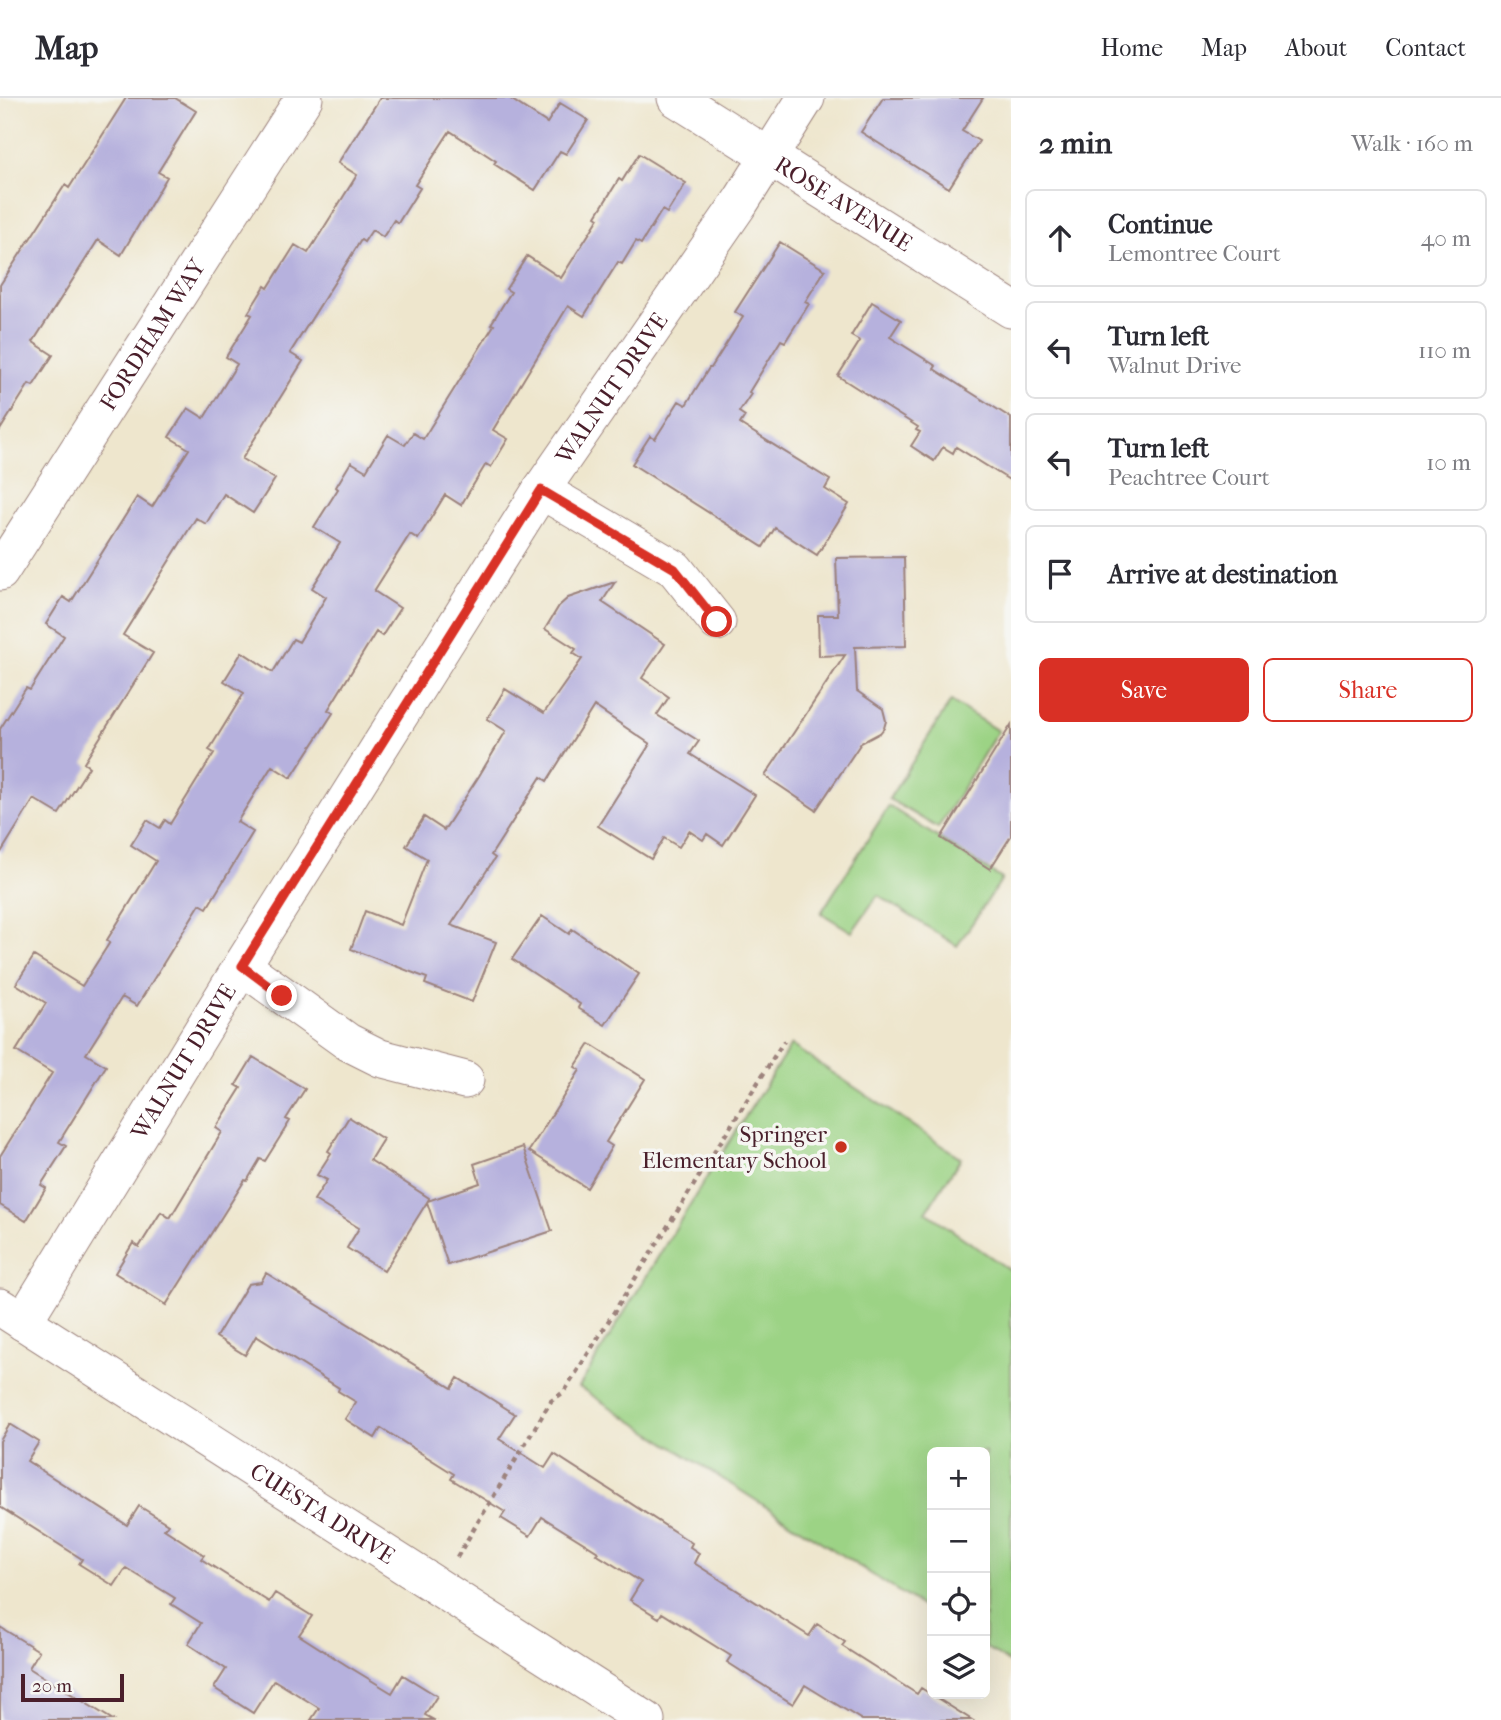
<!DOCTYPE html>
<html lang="en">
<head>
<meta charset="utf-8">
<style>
	:root { --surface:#fff; --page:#f2f2f3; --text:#2b2b33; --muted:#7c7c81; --line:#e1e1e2; --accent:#d93025 }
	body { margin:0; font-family:"IM FELL French Canon",serif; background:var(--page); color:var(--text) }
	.controls { position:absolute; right:21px; bottom:21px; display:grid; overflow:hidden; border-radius:10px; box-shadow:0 7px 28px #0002 }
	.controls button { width:63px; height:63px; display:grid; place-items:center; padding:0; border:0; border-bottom:2px solid var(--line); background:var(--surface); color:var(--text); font:35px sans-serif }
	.scale { position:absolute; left:21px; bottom:18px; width:103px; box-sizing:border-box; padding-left:7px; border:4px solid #4a1f2b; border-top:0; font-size:19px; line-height:24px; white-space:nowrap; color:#4a1f2b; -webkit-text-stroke:5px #f6f6f2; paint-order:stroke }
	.stop { position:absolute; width:21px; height:21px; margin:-16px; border:5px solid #d93025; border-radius:50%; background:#fff }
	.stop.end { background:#d93025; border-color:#fff; box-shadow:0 2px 7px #0008 }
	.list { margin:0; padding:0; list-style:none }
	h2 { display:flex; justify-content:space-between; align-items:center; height:91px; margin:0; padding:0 28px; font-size:30px }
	h2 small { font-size:23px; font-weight:400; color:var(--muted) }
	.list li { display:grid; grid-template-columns:46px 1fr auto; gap:21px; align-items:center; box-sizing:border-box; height:98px; margin:0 14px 14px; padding:0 14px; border:2px solid var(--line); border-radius:10px }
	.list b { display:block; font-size:26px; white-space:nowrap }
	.list p { margin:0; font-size:23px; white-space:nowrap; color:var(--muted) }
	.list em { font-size:23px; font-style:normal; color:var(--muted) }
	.actions { display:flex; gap:14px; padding:21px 28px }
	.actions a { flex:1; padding:16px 0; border:2px solid var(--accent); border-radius:10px; text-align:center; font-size:24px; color:var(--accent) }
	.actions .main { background:var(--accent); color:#fff }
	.icon { flex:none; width:38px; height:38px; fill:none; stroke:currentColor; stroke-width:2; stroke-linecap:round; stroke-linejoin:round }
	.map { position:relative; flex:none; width:1011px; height:1622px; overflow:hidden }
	header { display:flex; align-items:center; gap:42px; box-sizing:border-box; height:98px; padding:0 35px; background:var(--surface); border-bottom:2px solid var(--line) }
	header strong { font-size:33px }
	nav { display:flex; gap:38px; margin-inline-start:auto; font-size:24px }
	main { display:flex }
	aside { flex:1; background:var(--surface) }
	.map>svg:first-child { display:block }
	.green { fill:#9cd385; stroke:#737958; stroke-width:2 }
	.building { fill:#b6b1dd }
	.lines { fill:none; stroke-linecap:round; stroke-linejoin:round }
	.minor-casing { stroke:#9c827c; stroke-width:39 }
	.path { stroke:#9c827c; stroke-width:4.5; stroke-dasharray:5 5; stroke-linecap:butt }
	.minor { stroke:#fff; stroke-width:37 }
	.route { stroke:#d93025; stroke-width:9 }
	.poi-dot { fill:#c8321e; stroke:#f6f6f2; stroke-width:2.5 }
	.labels { text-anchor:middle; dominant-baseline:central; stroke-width:7; stroke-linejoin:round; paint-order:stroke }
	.street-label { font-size:23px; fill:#4a1f2b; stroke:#f6f6f2 }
	.poi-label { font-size:23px; fill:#4a1f2b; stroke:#f6f6f2; text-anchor:end }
</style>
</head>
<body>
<header>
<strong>Map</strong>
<nav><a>Home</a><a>Map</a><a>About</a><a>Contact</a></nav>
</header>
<main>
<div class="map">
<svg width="1011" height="1622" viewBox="0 0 1011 1622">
	<rect width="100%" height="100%" fill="#f6f6f2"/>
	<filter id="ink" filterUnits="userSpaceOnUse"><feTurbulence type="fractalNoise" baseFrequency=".0143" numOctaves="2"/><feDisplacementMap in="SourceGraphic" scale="14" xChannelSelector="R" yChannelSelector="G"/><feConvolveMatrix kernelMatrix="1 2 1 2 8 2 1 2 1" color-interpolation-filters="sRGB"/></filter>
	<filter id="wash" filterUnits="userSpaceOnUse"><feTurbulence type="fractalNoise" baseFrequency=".00686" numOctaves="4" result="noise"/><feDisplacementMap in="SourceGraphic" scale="28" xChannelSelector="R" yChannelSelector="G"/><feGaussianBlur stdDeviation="1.57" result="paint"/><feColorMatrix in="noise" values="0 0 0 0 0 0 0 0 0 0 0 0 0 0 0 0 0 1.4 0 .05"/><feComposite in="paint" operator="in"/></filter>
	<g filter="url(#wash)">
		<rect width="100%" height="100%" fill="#eee6cd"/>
		<path class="green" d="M 951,603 L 998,633 L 938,730 L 889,701 Z
			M 889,708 L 1002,781 L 957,848 L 878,797 L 852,834 L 821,815 Z
			M 791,947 L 961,1060 L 926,1114 L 1011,1173 L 1011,1566 L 985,1549 L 985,1354 L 932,1354 L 932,1515 L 579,1289 L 700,1090 Z"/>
		<g id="blocks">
			<path class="building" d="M 126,0 L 175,0 L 196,13 L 158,74 L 167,79 L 121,157 L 98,142 L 33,244 L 53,257 L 33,288 L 29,286 L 0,332 L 0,187 L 65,87 L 69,90 Z
				M 380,0 L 509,0 L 547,25 L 560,5 L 588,22 L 566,56 L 560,53 L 535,92 L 494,66 L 496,63 L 450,33 L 415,87 L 420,90 L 398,125 L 394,122 L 383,139 L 372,132 L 364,144 L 361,142 L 290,255 L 303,263 L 242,361 L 275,381 L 253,415 L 224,396 L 206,426 L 196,420 L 123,537 L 153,555 L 84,665 L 89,669 L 59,716 L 34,701 L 0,756 L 0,631 L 26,590 L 30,592 L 64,538 L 46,526 L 63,499 L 71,504 L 137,399 L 152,409 L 189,351 L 169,339 L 188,310 L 204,320 L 237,266 L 226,259 L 252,217 L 248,215 L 265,188 L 268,190 L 295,147 L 308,155 L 357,77 L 338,65 Z
				M 883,0 L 983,0 L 962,33 L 979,43 L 949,90 L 861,34 Z
				M 639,56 L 686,85 L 667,115 L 662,112 L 641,146 L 636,143 L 622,166 L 618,164 L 584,218 L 568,208 L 493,332 L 508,341 L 491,369 L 486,366 L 461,407 L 445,397 L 418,441 L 410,436 L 374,493 L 400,510 L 382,538 L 376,534 L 328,612 L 333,615 L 291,680 L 272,668 L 237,724 L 253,734 L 207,810 L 200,806 L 137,908 L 122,899 L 86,956 L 106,968 L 59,1044 L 66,1048 L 41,1087 L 46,1090 L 26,1123 L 0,1107 L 0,1058 L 52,975 L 16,953 L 46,905 L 16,886 L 34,858 L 82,888 L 110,844 L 107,842 L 156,763 L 131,747 L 147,722 L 160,730 L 165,722 L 170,726 L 214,655 L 209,652 L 244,595 L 224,583 L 242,554 L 273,574 L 293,541 L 299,544 L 326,499 L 312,490 L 340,445 L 314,429 L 338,391 L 336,389 L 351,364 L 366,373 L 388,337 L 405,347 L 413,335 L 423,341 L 494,227 L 491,226 L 511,194 L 506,191 L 527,158 L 561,180 L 599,120 L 596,118 L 619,81 L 622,83 Z
				M 780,144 L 825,172 L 805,204 L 809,206 L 785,244 L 781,242 L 749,294 L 751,296 L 739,314 L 745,318 L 740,326 L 830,382 L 825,391 L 849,406 L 817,457 L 775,430 L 763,449 L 632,366 L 650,338 L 655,341 L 679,303 L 686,307 L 709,270 L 711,270 L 743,219 L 735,214 Z
				M 872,204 L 901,222 L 890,239 L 936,268 L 934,271 L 1011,320 L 1011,383 L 956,349 L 953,355 L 943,349 L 934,363 L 911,348 L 920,334 L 916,332 L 918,329 L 838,278 L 860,243 L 851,238 Z
				M 904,459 L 906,548 L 855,549 L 857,593 L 883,611 L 886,623 L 884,630 L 880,635 L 861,645 L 816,712 L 765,678 L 845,557 L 819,558 L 818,517 L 838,517 L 836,460 Z
				M 615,484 L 602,504 L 665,546 L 642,580 L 669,599 L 657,617 L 699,643 L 690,656 L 755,697 L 723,747 L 707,736 L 703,742 L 689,733 L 679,749 L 664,740 L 651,761 L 598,728 L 650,646 L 594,608 L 547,683 L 541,679 L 491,757 L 495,760 L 451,827 L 496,844 L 472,904 L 425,886 L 427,880 L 351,851 L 365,813 L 401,827 L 427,761 L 406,748 L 424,719 L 444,732 L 479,678 L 506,633 L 487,621 L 505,591 L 544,615 L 582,561 L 573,555 L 576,551 L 545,531 L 559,508 L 568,500 Z
				M 1011,627 L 1011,738 L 990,771 L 941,740 Z
				M 542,818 L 569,836 L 572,831 L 639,876 L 605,927 L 578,910 L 580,906 L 512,861 Z
				M 590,946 L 645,981 L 606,1044 L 612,1048 L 587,1090 L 529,1053 L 580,972 L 575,969 Z
				M 253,959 L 305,991 L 286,1021 L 290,1023 L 265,1063 L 260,1061 L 247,1083 L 245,1082 L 166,1207 L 115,1175 L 133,1145 L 139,1149 L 161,1114 L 170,1120 L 222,1034 L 216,1030 L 241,990 L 236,987 Z
				M 349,1019 L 383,1041 L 370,1062 L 429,1100 L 428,1103 L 480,1085 L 474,1066 L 523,1049 L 552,1133 L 448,1167 L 427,1104 L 384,1173 L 347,1150 L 359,1130 L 314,1102 L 327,1082 L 317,1077 L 331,1055 L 328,1053 Z
				M 266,1175 L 452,1290 L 458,1280 L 515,1316 L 499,1341 L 545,1370 L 554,1356 L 692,1445 L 690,1449 L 699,1455 L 694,1465 L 809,1538 L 817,1526 L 845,1544 L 842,1548 L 917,1596 L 921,1590 L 972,1622 L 862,1622 L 805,1587 L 793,1606 L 755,1582 L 727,1564 L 731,1558 L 662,1515 L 659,1520 L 630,1502 L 641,1484 L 596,1456 L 598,1454 L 542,1419 L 530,1438 L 501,1420 L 505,1414 L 451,1381 L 454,1376 L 381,1330 L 375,1340 L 345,1321 L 356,1304 L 338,1293 L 339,1290 L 256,1238 L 245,1257 L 216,1239 L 248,1186 L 261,1184 Z
				M 10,1326 L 39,1344 L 27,1363 L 127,1427 L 139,1408 L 168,1426 L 164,1431 L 204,1457 L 201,1461 L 269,1504 L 275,1495 L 312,1518 L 299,1537 L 346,1567 L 392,1595 L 403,1577 L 437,1598 L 425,1617 L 434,1622 L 311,1622 L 319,1610 L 274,1582 L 253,1615 L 214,1590 L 226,1571 L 188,1546 L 201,1525 L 171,1506 L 175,1500 L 126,1470 L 114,1488 L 79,1466 L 82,1461 L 0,1409 L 0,1343 Z
				M 0,1529 L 39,1553 L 29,1570 L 113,1622 L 0,1622 Z"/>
		</g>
	</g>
	<g filter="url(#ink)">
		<use href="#blocks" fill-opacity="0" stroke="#9c827c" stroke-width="2"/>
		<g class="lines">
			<defs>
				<g id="minor">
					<path id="s1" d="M 676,0 L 1011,211"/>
					<path d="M 541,392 L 675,471 L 717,524"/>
					<path id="s2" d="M 0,474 L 304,0"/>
					<path d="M 242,868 L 348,944 L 380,960 L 465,982"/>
					<path id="s3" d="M 0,1209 L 646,1622"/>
					<path id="s4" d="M 23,1224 L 242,868 L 541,392 L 741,103 L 806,0"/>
				</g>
			</defs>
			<use href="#minor" class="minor-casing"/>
			<path class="path" d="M 457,1459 L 551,1303 L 564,1294 L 784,943"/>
			<use href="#minor" class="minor"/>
		</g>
	</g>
	<g class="lines" filter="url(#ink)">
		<path class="route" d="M 282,898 L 242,868 L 541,392 L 675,471 L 717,524"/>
	</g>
	<circle class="poi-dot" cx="841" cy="1049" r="7"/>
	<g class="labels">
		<g class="street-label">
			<text stroke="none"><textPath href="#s1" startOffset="198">ROSE AVENUE</textPath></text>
			<text stroke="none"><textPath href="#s2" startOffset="282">FORDHAM WAY</textPath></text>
			<text stroke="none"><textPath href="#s4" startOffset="1104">WALNUT DRIVE</textPath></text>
			<text stroke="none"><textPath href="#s4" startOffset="306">WALNUT DRIVE</textPath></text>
			<text stroke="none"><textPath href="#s3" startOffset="383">CUESTA DRIVE</textPath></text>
		</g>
		<g class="poi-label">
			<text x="827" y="1036">Springer<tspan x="827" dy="26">Elementary School</tspan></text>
		</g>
	</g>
</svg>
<div class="controls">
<button>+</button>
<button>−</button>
<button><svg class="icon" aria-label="locate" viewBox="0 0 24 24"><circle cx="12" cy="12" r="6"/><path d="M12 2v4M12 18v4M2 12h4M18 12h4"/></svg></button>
<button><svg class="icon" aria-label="layers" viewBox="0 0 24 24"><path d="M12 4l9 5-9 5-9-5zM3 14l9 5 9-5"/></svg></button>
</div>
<div class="scale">20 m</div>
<div class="stop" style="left:717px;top:524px"></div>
<div class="stop end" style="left:282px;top:898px"></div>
</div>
<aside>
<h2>2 min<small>Walk · 160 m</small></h2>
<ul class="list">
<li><svg class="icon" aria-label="ahead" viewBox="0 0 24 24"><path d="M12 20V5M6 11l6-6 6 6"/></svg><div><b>Continue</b><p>Lemontree Court</p></div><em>40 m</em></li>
<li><svg class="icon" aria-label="left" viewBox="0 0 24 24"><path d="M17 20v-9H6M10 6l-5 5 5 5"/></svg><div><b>Turn left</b><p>Walnut Drive</p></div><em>110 m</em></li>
<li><svg class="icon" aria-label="left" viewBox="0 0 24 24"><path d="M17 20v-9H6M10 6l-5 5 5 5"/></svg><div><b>Turn left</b><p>Peachtree Court</p></div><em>10 m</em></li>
<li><svg class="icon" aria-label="arrive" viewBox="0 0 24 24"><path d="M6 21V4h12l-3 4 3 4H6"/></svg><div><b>Arrive at destination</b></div></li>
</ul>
<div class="actions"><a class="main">Save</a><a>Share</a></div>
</aside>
</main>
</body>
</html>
